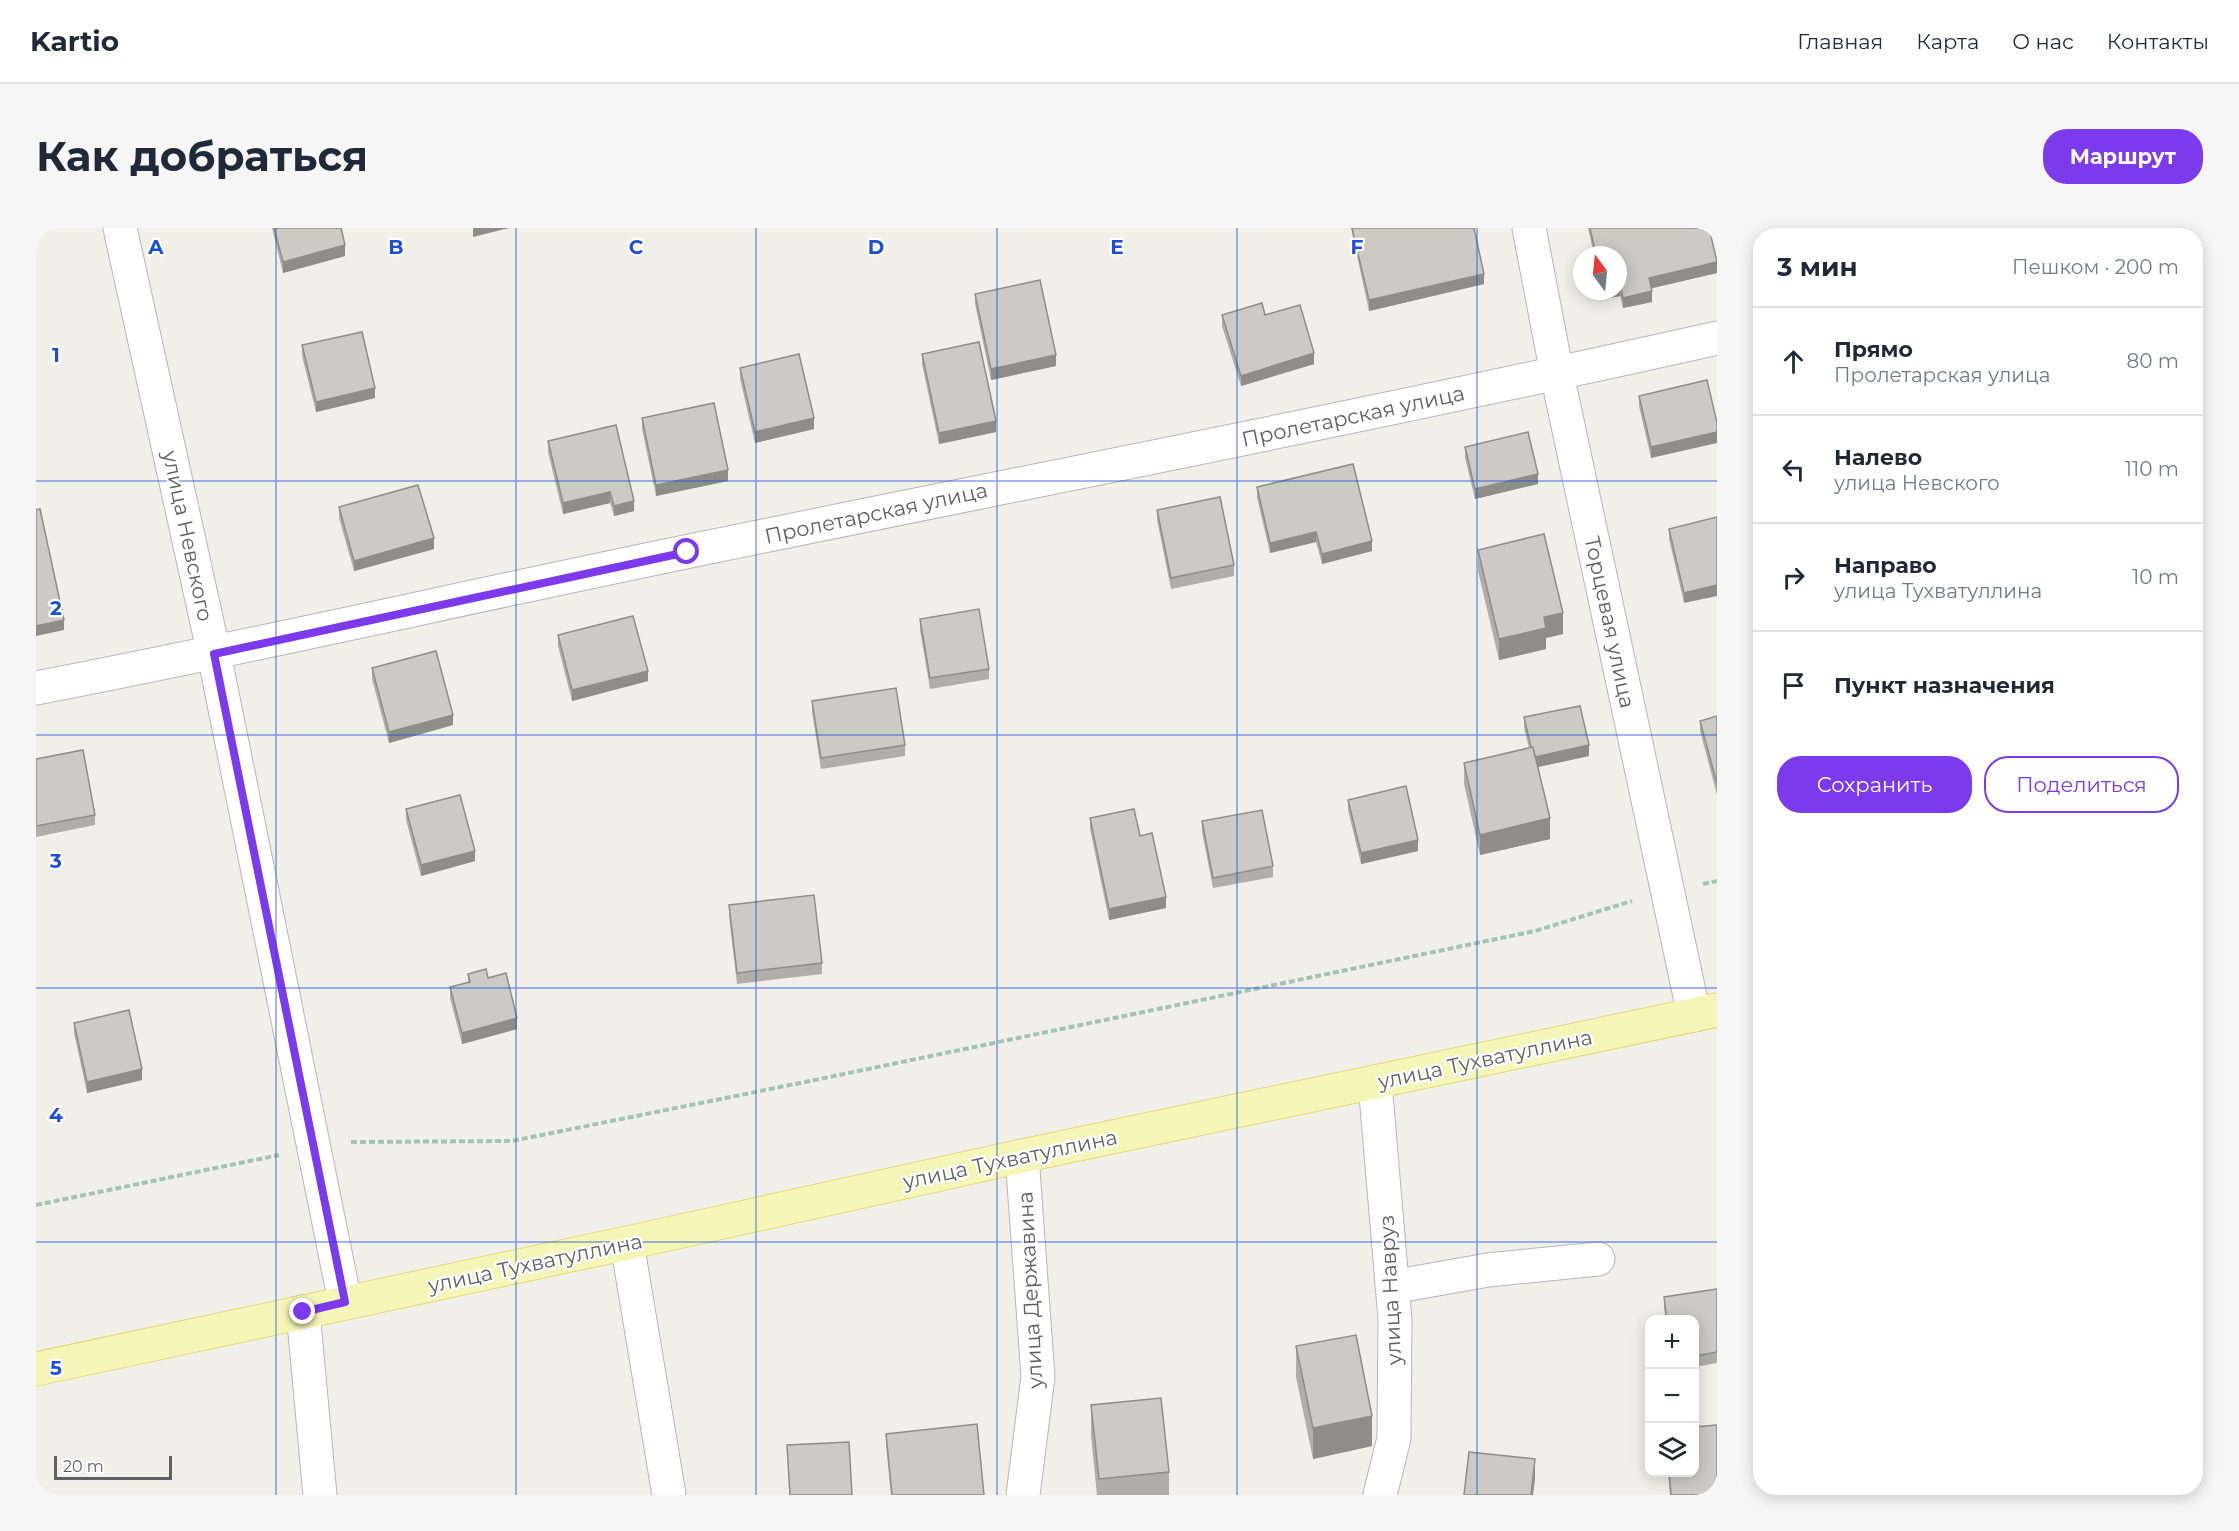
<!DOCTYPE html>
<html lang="ru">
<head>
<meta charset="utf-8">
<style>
	:root { --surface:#fff; --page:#f6f6f7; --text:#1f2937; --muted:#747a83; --line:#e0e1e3; --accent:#7c3aed }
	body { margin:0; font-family:Montserrat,sans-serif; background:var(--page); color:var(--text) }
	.controls { position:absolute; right:18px; bottom:18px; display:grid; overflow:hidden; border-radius:12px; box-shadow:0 3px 15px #0003 }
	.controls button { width:54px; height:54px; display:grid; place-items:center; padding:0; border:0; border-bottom:2px solid var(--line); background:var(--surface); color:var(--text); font:30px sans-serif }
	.compass { position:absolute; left:1537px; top:18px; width:54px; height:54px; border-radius:50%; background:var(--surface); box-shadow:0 3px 15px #0003; rotate:345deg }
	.scale { position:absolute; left:18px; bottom:15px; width:118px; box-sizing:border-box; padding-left:6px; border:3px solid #606167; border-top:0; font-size:16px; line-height:21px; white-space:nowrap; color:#606167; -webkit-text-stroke:4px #fff; paint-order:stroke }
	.stop { position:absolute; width:18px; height:18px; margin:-14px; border:4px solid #7c3aed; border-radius:50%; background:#fff }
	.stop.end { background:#7c3aed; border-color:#fff; box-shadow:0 2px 6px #0008 }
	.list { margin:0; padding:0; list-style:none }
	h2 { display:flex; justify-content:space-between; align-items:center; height:78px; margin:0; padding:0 24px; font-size:26px }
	h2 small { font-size:20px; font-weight:400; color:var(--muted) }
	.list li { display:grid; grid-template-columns:39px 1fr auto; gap:18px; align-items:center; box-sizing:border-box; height:108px; padding:0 24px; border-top:2px solid var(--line) }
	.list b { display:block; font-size:22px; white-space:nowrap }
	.list p { margin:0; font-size:20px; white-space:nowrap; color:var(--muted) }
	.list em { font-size:20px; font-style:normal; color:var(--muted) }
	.actions { display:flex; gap:12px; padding:18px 24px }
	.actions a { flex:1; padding:14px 0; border:2px solid var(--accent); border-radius:24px; text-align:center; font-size:21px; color:var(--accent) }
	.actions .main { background:var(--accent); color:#fff }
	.icon { flex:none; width:33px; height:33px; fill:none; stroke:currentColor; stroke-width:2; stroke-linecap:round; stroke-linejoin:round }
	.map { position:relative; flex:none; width:1681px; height:1267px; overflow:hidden; border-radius:24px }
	header { display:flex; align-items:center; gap:36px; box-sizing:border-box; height:84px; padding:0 30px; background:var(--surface); border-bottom:2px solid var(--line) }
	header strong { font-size:28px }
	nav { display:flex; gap:33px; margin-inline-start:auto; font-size:21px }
	.intro { display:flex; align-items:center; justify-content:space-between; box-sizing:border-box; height:144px; padding:0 36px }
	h1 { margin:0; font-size:42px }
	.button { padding:15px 27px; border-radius:24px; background:var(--accent); color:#fff; font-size:21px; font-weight:700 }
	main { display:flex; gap:36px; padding:0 36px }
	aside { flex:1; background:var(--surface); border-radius:24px; box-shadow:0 3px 15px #0003 }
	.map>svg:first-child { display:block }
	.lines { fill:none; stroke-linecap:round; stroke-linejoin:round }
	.minor-casing { stroke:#b5b6bb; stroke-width:35 }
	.major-casing { stroke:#e1d870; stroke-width:35 }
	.path { stroke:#a2c4b3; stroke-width:4; stroke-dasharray:6 3; stroke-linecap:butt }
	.minor { stroke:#fff; stroke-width:33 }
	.major { stroke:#f4f6b7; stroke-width:33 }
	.wall { fill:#afaea9 }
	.shaded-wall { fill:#8e8d8a }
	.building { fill:#cbcac5; stroke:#8e8d8a; stroke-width:1.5 }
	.route { stroke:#7c3aed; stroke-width:8 }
	.grid { fill:none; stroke:#1d4ed8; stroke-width:1.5; stroke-opacity:0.55 }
	.labels { text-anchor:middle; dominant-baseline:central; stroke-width:4.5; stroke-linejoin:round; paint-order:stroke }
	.street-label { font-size:21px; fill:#606167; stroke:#fff }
	.grid-label { font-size:20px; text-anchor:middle; font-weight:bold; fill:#1d4ed8; stroke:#fff; stroke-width:4.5; stroke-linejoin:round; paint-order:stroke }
</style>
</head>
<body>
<header>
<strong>Kartio</strong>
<nav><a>Главная</a><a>Карта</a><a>О нас</a><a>Контакты</a></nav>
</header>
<div class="intro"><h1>Как добраться</h1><a class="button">Маршрут</a></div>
<main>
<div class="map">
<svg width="1681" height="1267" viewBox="0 0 1681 1267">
	<rect width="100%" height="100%" fill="#f0efe8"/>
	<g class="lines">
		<defs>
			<path id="minor" d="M 84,0 L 178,426 L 309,1074
				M 1493,0 L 1521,146 L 1658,787
				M 0,460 C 220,418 439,367 659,322 C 1000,252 1341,186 1681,110
				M 1339,855 L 1359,1091 L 1358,1210 L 1344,1267
				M 986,928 L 1002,1149 L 987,1267
				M 591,1015 L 633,1267
				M 1356,1059 L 1452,1042 L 1562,1031
				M 267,1084 L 284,1267"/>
			<path id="major" d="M 0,1141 L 591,1015 L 986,928 L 1681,782"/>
		</defs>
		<use href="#minor" class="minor-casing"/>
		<use href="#major" class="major-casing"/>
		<path class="path" d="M 1667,656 L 1681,653
			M 315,914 L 476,913 L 774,853 L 1499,703 L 1596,673
			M 0,977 L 243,927"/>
		<use href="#minor" class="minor"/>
		<use href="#major" class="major"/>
	</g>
	<path class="wall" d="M 236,0 L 305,0 L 309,28 L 247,45 Z
		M 1315,0 L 1438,0 L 1448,56 L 1333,83 Z
		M 1552,0 L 1673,0 L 1681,33 L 1681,45 L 1615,60 L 1616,74 L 1587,80 L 1584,68 L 1568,71 L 1566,63 L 1582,63 L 1582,27 L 1558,27 Z
		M 939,66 L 1020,138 L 955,152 L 939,76 Z
		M 1186,87 L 1229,87 L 1278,136 L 1205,158 L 1186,98 Z
		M 266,117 L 339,170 L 280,184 L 266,128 Z
		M 886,126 L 960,204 L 903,216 L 886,136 Z
		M 704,140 L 778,201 L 719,215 L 704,151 Z
		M 1671,152 L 1615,230 L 1603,178 L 1603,168 Z
		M 606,190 L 692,253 L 620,268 L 606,201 Z
		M 512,213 L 598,283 L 578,288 L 574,275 L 527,286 L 512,224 Z
		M 1429,219 L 1502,256 L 1439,271 L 1429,230 Z
		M 1221,259 L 1336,323 L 1286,336 L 1280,314 L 1234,325 L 1221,270 Z
		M 303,279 L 398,321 L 318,343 L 303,290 Z
		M 1121,282 L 1198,337 L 1198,348 L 1135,361 L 1121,292 Z
		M 1681,289 L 1648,375 L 1633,311 L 1633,301 Z
		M 1442,322 L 1527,406 L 1510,410 L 1510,421 L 1463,432 L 1442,343 Z
		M 884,391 L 953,441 L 953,451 L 894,461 L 884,402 Z
		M 522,407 L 612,453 L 536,473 L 522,418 Z
		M 336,440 L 417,497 L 353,515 L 336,451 Z
		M 776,473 L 869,517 L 869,528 L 785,541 L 776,484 Z
		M 1681,488 L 1681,567 L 1664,503 L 1664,493 Z
		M 1488,489 L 1553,528 L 1502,539 L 1514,611 L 1444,627 L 1428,556 L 1428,535 L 1493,520 L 1488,500 Z
		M 0,531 L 59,587 L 59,597 L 0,609 Z
		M 1312,572 L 1382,623 L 1325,636 L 1312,582 Z
		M 370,581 L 439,633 L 385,648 L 370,592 Z
		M 1054,590 L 1104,608 L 1130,680 L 1073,692 L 1054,601 Z
		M 1166,593 L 1237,638 L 1237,649 L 1177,660 L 1166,604 Z
		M 693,677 L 786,735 L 786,746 L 701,756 L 693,688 Z
		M 432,746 L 452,750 L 481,801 L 426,816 L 414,770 L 414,759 L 432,754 Z
		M 38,795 L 106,852 L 51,865 L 38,805 Z
		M 1681,1061 L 1681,1135 L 1659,1139 L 1659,1092 L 1630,1092 L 1628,1080 L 1628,1069 Z
		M 1260,1118 L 1336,1218 L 1277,1231 L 1260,1149 Z
		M 1055,1177 L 1133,1244 L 1133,1267 L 1061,1267 L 1055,1208 Z
		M 1681,1197 L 1681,1267 L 1634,1267 L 1632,1245 L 1659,1245 Z
		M 850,1206 L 948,1267 L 855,1267 L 850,1216 Z"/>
	<path class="shaded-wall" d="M 437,0 L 473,0 L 437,9 Z
		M 309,17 L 309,28 L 247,45 L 247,34 Z
		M 1681,34 L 1681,45 L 1613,61 L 1613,50 Z
		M 1448,46 L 1448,56 L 1333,83 L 1333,72 Z
		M 1582,57 L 1584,57 L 1584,68 L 1568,71 L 1568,63 L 1582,63 Z
		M 1616,63 L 1616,74 L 1587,80 L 1587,70 Z
		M 1278,125 L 1278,136 L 1205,158 L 1205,148 Z
		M 1020,127 L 1020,138 L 955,152 L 955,141 Z
		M 339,160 L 339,170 L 280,184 L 280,174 Z
		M 778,190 L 778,201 L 719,215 L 719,204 Z
		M 960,193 L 960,204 L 903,216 L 903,205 Z
		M 1681,204 L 1681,215 L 1615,230 L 1615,219 Z
		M 692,242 L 692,253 L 620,268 L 620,257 Z
		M 1502,246 L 1502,256 L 1439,271 L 1439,261 Z
		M 574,264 L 574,275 L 527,286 L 527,275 Z
		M 598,273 L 598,283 L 578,288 L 578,278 Z
		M 1280,304 L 1280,314 L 1234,325 L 1234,315 Z
		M 398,310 L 398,321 L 318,343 L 318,333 Z
		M 1336,313 L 1336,323 L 1286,336 L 1286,326 Z
		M 1681,357 L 1681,368 L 1648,375 L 1648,365 Z
		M 1527,385 L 1527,406 L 1510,410 L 1510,421 L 1463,432 L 1463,411 L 1508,389 Z
		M 28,392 L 28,402 L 0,408 L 0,398 Z
		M 612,443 L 612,453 L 536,473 L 536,462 Z
		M 417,487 L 417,497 L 353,515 L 353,504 Z
		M 1553,517 L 1553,528 L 1497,540 L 1497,529 Z
		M 1514,590 L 1514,611 L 1444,627 L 1444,607 Z
		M 1382,612 L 1382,623 L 1325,636 L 1325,625 Z
		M 439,623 L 439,633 L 385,648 L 385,637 Z
		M 1130,669 L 1130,680 L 1073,692 L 1073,681 Z
		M 481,790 L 481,801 L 426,816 L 426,805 Z
		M 106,841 L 106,852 L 51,865 L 51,854 Z
		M 1336,1188 L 1336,1218 L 1277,1231 L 1277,1200 Z
		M 1499,1231 L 1499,1251 L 1497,1267 L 1495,1267 Z"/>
	<path class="building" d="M 238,0 L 305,0 L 309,17 L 247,34 Z
		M 1316,0 L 1438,0 L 1448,46 L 1333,72 Z
		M 1554,0 L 1673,0 L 1681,34 L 1613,50 L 1616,63 L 1587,70 L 1584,57 L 1582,57 L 1582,27 L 1560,27 Z
		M 1004,52 L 1020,127 L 955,141 L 939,66 Z
		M 1226,75 L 1229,87 L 1264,77 L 1278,125 L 1205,148 L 1186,87 Z
		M 326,104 L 339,160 L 280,174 L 266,117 Z
		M 943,114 L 960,193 L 903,205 L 886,126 Z
		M 763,126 L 778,190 L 719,204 L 704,140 Z
		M 1671,152 L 1681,195 L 1681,204 L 1615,219 L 1603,168 Z
		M 678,175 L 692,242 L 620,257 L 606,190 Z
		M 580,197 L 598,273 L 578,278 L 574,264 L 527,275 L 512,213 Z
		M 1492,204 L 1502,246 L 1439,261 L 1429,219 Z
		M 1317,236 L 1336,313 L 1286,326 L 1280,304 L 1234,315 L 1221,259 Z
		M 382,257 L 398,310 L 318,333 L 303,279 Z
		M 1184,269 L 1198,337 L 1135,350 L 1121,282 Z
		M 4,281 L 28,392 L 0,398 L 0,282 Z
		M 1681,289 L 1681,357 L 1648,365 L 1633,301 Z
		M 1508,306 L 1527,385 L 1508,389 L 1510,400 L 1463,411 L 1442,322 Z
		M 943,381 L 953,441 L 894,450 L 884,391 Z
		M 597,388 L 612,443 L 536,462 L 522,407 Z
		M 400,423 L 417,487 L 353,504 L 336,440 Z
		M 860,460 L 869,517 L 785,530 L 776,473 Z
		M 1544,478 L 1553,517 L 1499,529 L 1497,519 L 1495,519 L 1488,489 Z
		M 1681,488 L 1681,556 L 1664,493 Z
		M 1497,519 L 1514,590 L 1444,607 L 1428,535 Z
		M 47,522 L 59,587 L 0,598 L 0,531 Z
		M 1370,558 L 1382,612 L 1325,625 L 1312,572 Z
		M 424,567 L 439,623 L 385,637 L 370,581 Z
		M 1098,581 L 1104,608 L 1116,605 L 1130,669 L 1073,681 L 1054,590 Z
		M 1226,582 L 1237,638 L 1177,650 L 1166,593 Z
		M 778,667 L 786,735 L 701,745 L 693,677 Z
		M 450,741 L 452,750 L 470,745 L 481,790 L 426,805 L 414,759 L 434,754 L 432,746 Z
		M 93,782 L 106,841 L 51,854 L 38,795 Z
		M 1681,1061 L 1681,1124 L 1659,1128 L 1659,1092 L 1631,1092 L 1628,1069 Z
		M 1320,1107 L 1336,1188 L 1277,1200 L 1260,1118 Z
		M 1125,1170 L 1133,1244 L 1063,1251 L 1055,1177 Z
		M 941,1196 L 948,1267 L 856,1267 L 850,1206 Z
		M 1681,1197 L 1681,1266 L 1668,1267 L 1635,1267 L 1633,1245 L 1659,1245 L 1659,1199 Z
		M 813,1214 L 816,1267 L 754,1267 L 751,1217 Z
		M 1433,1224 L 1499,1231 L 1495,1267 L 1428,1267 Z"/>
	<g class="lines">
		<path class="route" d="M 267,1084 L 309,1074 L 178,426 L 651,324"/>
	</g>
	<path class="grid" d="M 240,0 L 240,1267M 480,0 L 480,1267M 720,0 L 720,1267M 961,0 L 961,1267M 1201,0 L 1201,1267M 1441,0 L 1441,1267M 0,253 L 1681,253M 0,507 L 1681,507M 0,760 L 1681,760M 0,1014 L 1681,1014"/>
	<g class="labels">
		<g class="street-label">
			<text transform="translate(1317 188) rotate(-12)">Пролетарская улица</text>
			<text transform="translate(840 285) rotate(-12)">Пролетарская улица</text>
			<text transform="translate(152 308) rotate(78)">улица Невского</text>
			<text transform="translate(1574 394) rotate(78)">Торцевая улица</text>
			<text transform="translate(1449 831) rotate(-12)">улица Тухватуллина</text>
			<text transform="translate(974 931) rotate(-12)">улица Тухватуллина</text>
			<text transform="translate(499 1035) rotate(-12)">улица Тухватуллина</text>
			<text transform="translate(994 1062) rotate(-93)">улица Державина</text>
			<text transform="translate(1354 1062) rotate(-93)">улица Навруз</text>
		</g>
	</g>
	<g class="grid-label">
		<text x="120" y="26">A</text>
		<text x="360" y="26">B</text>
		<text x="600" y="26">C</text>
		<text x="840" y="26">D</text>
		<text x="1081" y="26">E</text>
		<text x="1321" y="26">F</text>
		<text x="20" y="134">1</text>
		<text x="20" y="387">2</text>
		<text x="20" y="640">3</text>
		<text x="20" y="894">4</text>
		<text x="20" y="1147">5</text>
	</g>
</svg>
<div class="controls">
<button>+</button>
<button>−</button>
<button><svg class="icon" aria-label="layers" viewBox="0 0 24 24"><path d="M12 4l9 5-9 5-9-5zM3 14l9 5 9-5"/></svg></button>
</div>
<svg class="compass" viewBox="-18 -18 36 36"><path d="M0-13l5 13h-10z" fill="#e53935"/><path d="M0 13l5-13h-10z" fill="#747a83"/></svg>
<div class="scale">20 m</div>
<div class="stop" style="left:651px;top:324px"></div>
<div class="stop end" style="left:267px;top:1084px"></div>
</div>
<aside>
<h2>3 мин<small>Пешком · 200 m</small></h2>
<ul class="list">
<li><svg class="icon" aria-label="ahead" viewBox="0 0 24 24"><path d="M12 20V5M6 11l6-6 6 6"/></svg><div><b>Прямо</b><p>Пролетарская улица</p></div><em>80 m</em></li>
<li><svg class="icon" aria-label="left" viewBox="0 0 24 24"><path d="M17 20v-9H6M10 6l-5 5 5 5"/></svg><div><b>Налево</b><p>улица Невского</p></div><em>110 m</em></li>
<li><svg class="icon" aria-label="right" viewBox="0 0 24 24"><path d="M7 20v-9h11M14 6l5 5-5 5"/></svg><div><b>Направо</b><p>улица Тухватуллина</p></div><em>10 m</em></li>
<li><svg class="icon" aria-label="arrive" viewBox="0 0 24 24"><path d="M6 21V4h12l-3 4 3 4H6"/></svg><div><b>Пункт назначения</b></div></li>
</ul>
<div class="actions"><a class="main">Сохранить</a><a>Поделиться</a></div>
</aside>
</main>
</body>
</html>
